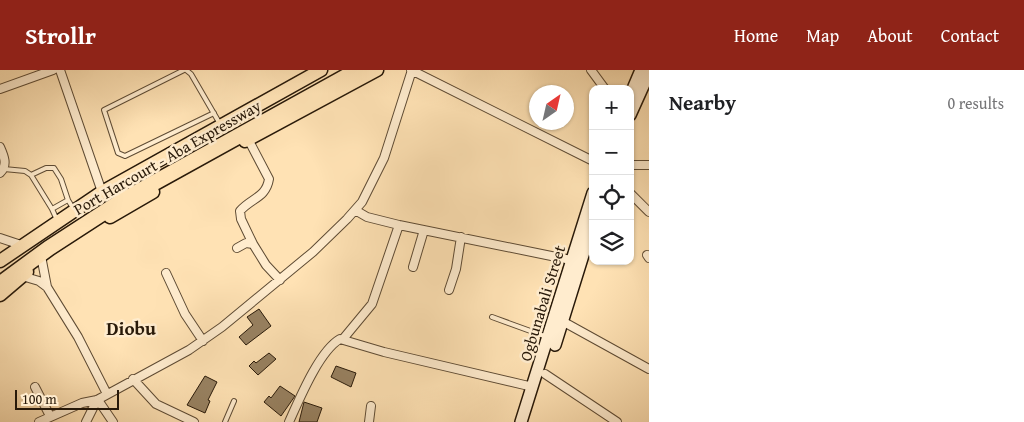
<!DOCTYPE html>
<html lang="en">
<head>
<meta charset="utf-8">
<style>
	:root { --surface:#fff; --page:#f6f6f6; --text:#202124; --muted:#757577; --line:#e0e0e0; --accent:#8f2418 }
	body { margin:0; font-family:"Gentium Book Plus",serif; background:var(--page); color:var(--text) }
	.controls { position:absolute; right:15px; top:15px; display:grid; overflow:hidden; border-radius:10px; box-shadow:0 1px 4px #0004 }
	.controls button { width:45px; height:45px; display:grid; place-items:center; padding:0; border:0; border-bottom:1px solid var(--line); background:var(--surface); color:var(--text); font:25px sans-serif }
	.compass { position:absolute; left:529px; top:15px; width:45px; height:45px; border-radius:50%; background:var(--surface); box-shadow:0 1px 4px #0004; rotate:34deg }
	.scale { position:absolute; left:15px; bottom:12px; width:104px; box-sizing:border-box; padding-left:5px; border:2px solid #281909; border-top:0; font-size:14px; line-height:18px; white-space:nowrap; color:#281909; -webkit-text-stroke:4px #ffecce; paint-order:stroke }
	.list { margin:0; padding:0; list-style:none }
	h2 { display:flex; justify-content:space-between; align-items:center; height:65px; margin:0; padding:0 20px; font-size:21px }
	h2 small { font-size:16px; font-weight:400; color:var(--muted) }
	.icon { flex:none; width:28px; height:28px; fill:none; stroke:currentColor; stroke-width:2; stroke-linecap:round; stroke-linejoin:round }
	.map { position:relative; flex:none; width:649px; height:352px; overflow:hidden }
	header { display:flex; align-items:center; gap:30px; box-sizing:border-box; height:70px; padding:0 25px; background:var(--accent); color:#fff }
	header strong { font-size:24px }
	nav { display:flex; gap:28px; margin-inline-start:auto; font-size:18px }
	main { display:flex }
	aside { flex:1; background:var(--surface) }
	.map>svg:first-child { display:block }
	.building { fill:#988262; stroke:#281909 }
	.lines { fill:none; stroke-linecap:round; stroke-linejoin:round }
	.lane-casing { stroke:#5e4b34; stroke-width:6 }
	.street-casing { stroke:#5e4b34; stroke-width:10 }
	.secondary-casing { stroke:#281909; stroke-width:14 }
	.primary-casing { stroke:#281909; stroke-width:15 }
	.highway-casing { stroke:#281909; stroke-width:18 }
	.lane { stroke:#ffecce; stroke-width:4 }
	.street { stroke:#ffecce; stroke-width:8 }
	.secondary { stroke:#ffecce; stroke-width:11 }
	.primary { stroke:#ffe2b4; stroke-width:12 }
	.highway { stroke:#ffe2b4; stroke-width:15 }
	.labels { text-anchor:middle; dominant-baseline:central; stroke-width:5; stroke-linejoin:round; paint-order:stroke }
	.street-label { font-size:16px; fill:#281909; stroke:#ffecce }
	.quarter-label { font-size:19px; font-weight:bold; fill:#281909; stroke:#ffecce }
</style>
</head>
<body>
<header>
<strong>Strollr</strong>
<nav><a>Home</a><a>Map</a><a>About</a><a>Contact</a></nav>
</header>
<main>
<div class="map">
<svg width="649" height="352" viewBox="0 0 649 352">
	<rect width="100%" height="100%" fill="#ffe2b4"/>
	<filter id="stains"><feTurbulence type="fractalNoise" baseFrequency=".004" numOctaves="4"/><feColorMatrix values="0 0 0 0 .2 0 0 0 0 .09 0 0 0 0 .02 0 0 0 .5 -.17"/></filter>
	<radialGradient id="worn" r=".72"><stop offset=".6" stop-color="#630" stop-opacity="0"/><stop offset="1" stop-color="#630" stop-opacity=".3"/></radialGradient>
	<path class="building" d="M 259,239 L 271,256 L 246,275 L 239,267 L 253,255 L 247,247 Z
		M 269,283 L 276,289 L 258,305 L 249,296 L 254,291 L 256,293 Z
		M 336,296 L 356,303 L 351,317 L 331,307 Z
		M 205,306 L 217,312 L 208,330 L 210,331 L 205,343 L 187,335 Z
		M 280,316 L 295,326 L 281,346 L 264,332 L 269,326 L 271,328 Z
		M 304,332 L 322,338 L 317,352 L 299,352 Z"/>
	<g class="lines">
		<defs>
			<path id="lane" d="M 184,0 L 104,40 L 118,83 L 125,86 L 214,43
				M 186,0 L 191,4 L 220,54
				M 4,99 L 25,101 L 31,105 L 52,139
				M 31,105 L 46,98 L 54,98 L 61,109 L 68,130
				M 57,150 L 52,139 L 68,130 L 73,138
				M 492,247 L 547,267
				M 225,352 L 234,331"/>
			<path id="street" d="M 60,0 L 102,122
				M 411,0 L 593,91
				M 591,0 L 605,19
				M 0,19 L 53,0
				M 248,69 L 269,109 C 266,128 251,128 240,141 L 241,149 L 253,174
				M 0,77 C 4,86 8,95 0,103
				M 630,95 L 649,95
				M 630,123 L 649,142
				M 355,140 L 367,147 L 399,155 L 571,190
				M 0,168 L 21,175
				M 237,178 L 246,173 L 253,174 L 266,195 L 280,210
				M 647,185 L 649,188
				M 42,191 L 47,217 L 78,267 L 107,324
				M 413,197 L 424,160
				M 166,203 L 185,244 L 203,271
				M 22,206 L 39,211 L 47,217
				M 449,220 L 456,199 L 461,167
				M 562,251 L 649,299
				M 343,269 L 372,234 L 399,155
				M 545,304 L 617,352
				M 133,309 L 156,334 L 194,352
				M 35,317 L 50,346
				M 98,330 L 113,352
				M 39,352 L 82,333 L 97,330 L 189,280 L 222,257 L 313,182 L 347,149 L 362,132 L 384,88 L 412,0
				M 86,352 L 97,330
				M 289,352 C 299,330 319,281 340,269 L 384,282 L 533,317
				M 369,352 L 371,336"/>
			<path id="secondary" d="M 630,26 L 641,0
				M 630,45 L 649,3
				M 555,275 L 593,153
				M 521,352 L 593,123"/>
			<path id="primary" d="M 245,71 L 377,0
				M 110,147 L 153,122
				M 0,191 L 102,122 L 321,0
				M 0,225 L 27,202"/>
			<path id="highway" d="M 0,214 L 49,178 L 123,130 L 358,0"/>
		</defs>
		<use href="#lane" class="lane-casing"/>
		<use href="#street" class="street-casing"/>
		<use href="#secondary" class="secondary-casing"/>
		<use href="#primary" class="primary-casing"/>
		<use href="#highway" class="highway-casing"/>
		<use href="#lane" class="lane"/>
		<use href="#street" class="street"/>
		<use href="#secondary" class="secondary"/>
		<use href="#primary" class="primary"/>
		<use href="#highway" class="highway"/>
	</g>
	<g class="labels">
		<g class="street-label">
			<text transform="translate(167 87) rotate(-30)">Port Harcourt - Aba Expressway</text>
			<text transform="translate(542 233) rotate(-73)">Ogbunabali Street</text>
		</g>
		<g class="quarter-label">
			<text x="131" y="258">Diobu</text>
		</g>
	</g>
	<rect width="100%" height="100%" filter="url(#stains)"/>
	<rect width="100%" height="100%" fill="url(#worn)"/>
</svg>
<div class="controls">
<button>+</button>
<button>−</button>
<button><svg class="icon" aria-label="locate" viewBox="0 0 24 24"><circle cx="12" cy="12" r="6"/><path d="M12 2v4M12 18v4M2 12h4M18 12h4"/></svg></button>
<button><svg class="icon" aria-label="layers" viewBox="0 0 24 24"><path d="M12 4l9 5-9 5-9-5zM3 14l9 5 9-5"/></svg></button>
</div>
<svg class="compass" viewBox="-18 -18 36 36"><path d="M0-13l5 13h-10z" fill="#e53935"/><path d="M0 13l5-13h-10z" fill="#757577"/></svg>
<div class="scale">100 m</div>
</div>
<aside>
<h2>Nearby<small>0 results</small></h2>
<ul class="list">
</ul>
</aside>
</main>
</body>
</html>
